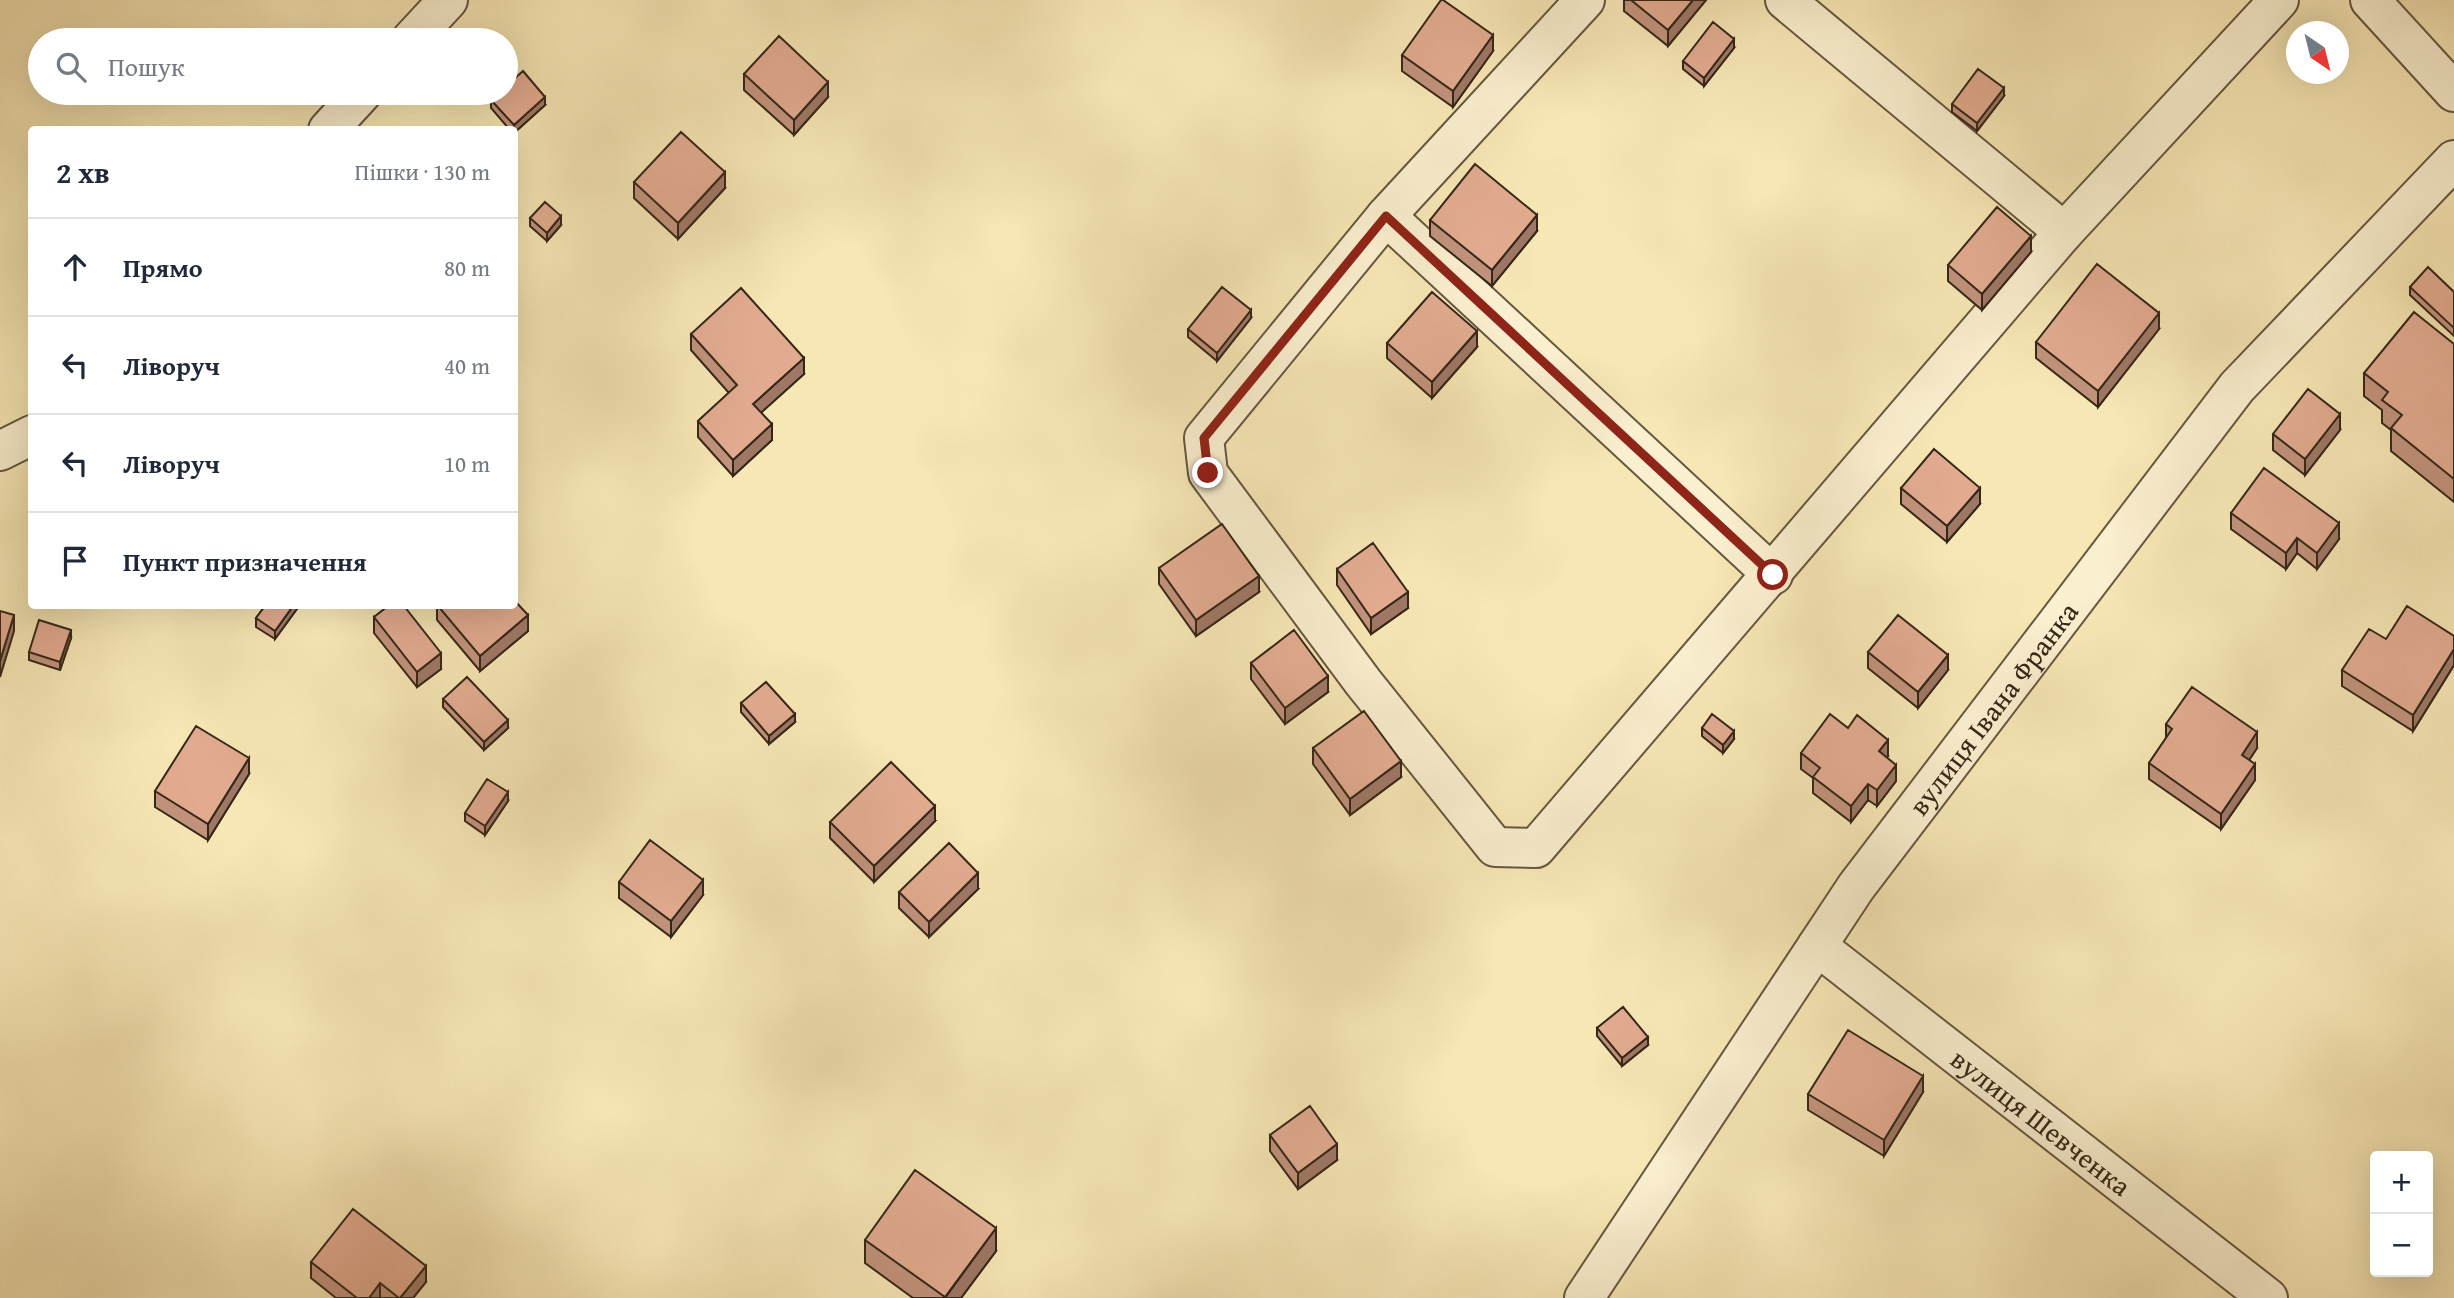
<!DOCTYPE html>
<html lang="uk">
<head>
<meta charset="utf-8">
<style>
	:root { --surface:#fff; --page:#f2f2f3; --text:#1f2937; --muted:#747a83; --line:#e0e1e3 }
	body { margin:0; font-family:"Gentium Book Plus",serif; background:var(--page); color:var(--text) }
	.controls { position:absolute; right:21px; bottom:21px; display:grid; overflow:hidden; border-radius:7px; box-shadow:0 7px 28px #0002 }
	.controls button { width:63px; height:63px; display:grid; place-items:center; padding:0; border:0; border-bottom:2px solid var(--line); background:var(--surface); color:var(--text); font:35px sans-serif }
	.compass { position:absolute; left:2286px; top:21px; width:63px; height:63px; border-radius:50%; background:var(--surface); box-shadow:0 7px 28px #0002; rotate:145deg }
	.stop { position:absolute; width:21px; height:21px; margin:-16px; border:5px solid #8f2418; border-radius:50%; background:#fff }
	.stop.end { background:#8f2418; border-color:#fff; box-shadow:0 2px 7px #0008 }
	.list { margin:0; padding:0; list-style:none }
	h2 { display:flex; justify-content:space-between; align-items:center; height:91px; margin:0; padding:0 28px; font-size:30px }
	h2 small { font-size:23px; font-weight:400; color:var(--muted) }
	.list li { display:grid; grid-template-columns:46px 1fr auto; gap:21px; align-items:center; box-sizing:border-box; height:98px; padding:0 28px; border-top:2px solid var(--line) }
	.list b { display:block; font-size:26px; white-space:nowrap }
	.list em { font-size:23px; font-style:normal; color:var(--muted) }
	.icon { flex:none; width:38px; height:38px; fill:none; stroke:currentColor; stroke-width:2; stroke-linecap:round; stroke-linejoin:round }
	.map { position:relative; flex:none; width:2454px; height:1298px; overflow:hidden }
	.search { position:absolute; background:var(--surface); box-shadow:0 7px 28px #0002; left:28px; top:28px; width:490px; height:77px; display:flex; align-items:center; gap:18px; box-sizing:border-box; padding:0 24px; border-radius:38px; color:var(--muted); font-size:26px }
	.panel { position:absolute; background:var(--surface); box-shadow:0 7px 28px #0002; left:28px; top:126px; width:490px; height:483px; border-radius:7px }
	.map>svg:first-child { display:block }
	.lines { fill:none; stroke-linecap:round; stroke-linejoin:round }
	.street-casing { stroke:#66573f; stroke-width:42 }
	.street { stroke:#faefcf; stroke-width:38 }
	.wall { fill:#c2937c; stroke:#352718; stroke-width:2 }
	.shaded-wall { fill:#9e7865; stroke:#352718; stroke-width:2 }
	.building { fill:#e2ab90; stroke:#352718; stroke-width:2 }
	.route { stroke:#8f2418; stroke-width:9 }
	.labels { text-anchor:middle; dominant-baseline:central; stroke-width:5; stroke-linejoin:round; paint-order:stroke }
	.street-label { font-size:28px; fill:#352718; stroke:#faefcf }
</style>
</head>
<body>
<div class="map">
<svg width="2454" height="1298" viewBox="0 0 2454 1298">
	<rect width="100%" height="100%" fill="#f7e7b5"/>
	<filter id="stains"><feTurbulence type="fractalNoise" baseFrequency=".00286" numOctaves="4"/><feColorMatrix values="0 0 0 0 .2 0 0 0 0 .09 0 0 0 0 .02 0 0 0 .5 -.17"/></filter>
	<radialGradient id="worn" r=".72"><stop offset=".6" stop-color="#630" stop-opacity="0"/><stop offset="1" stop-color="#630" stop-opacity=".3"/></radialGradient>
	<g class="lines">
		<defs>
			<g id="street">
				<path d="M 1585,0 L 1386,216 L 1204,438 L 1208,473 L 1363,682 L 1495,847 L 1536,848 L 2064,232 L 2279,0"/>
				<path d="M 1785,0 L 2064,232"/>
				<path d="M 2370,0 L 2454,92"/>
				<path d="M 411,40 L 448,0"/>
				<path d="M 328,130 L 362,93"/>
				<path d="M 1386,216 L 1773,575"/>
				<path d="M 0,451 L 32,435"/>
				<path id="s1" d="M 1817,946 L 2268,1298"/>
				<path id="s2" d="M 1584,1298 L 1856,887 L 2237,387 L 2454,160"/>
			</g>
		</defs>
		<use href="#street" class="street-casing"/>
		<use href="#street" class="street"/>
	</g>
	<path class="wall" d="M 1624,0 L 1706,0 L 1668,46 L 1624,11 Z
		M 1734,48 L 1704,86 L 1683,69 L 1683,61 Z
		M 1493,51 L 1453,107 L 1402,71 L 1402,55 Z
		M 744,74 L 828,97 L 794,135 L 744,90 Z
		M 2004,96 L 1977,131 L 1952,112 L 1952,104 Z
		M 491,100 L 545,105 L 514,133 L 514,130 L 510,130 L 491,108 Z
		M 634,182 L 725,188 L 678,239 L 634,198 Z
		M 530,218 L 561,225 L 547,241 L 530,226 Z
		M 1430,220 L 1537,231 L 1492,286 L 1430,236 Z
		M 2031,252 L 1982,310 L 1948,281 L 1948,265 Z
		M 2410,287 L 2454,292 L 2454,336 L 2410,295 Z
		M 1251,318 L 1217,361 L 1188,337 L 1188,329 Z
		M 2159,329 L 2098,407 L 2036,358 L 2036,342 Z
		M 691,334 L 804,374 L 761,412 L 772,440 L 733,476 L 698,437 L 698,421 L 729,393 L 691,350 Z
		M 1387,343 L 1477,347 L 1432,398 L 1387,358 Z
		M 2454,344 L 2454,502 L 2391,451 L 2391,430 L 2382,423 L 2382,410 L 2364,396 L 2364,373 Z
		M 2340,430 L 2305,475 L 2273,450 L 2273,434 Z
		M 1901,488 L 1980,504 L 1947,542 L 1901,504 Z
		M 2231,513 L 2339,539 L 2317,569 L 2297,553 L 2286,569 L 2231,529 Z
		M 1159,568 L 1259,592 L 1196,636 L 1159,584 Z
		M 1337,569 L 1408,608 L 1371,634 L 1337,585 Z
		M 265,606 L 299,606 L 275,639 L 256,627 L 256,618 Z
		M 437,606 L 514,606 L 528,631 L 480,671 L 437,620 Z
		M 374,617 L 441,669 L 417,687 L 374,633 Z
		M 2454,636 L 2454,665 L 2413,731 L 2342,686 L 2342,670 L 2386,639 Z
		M 71,638 L 60,670 L 29,660 L 29,652 Z
		M 1868,652 L 1948,670 L 1918,708 L 1868,668 Z
		M 1251,663 L 1328,692 L 1285,724 L 1251,679 Z
		M 443,699 L 508,728 L 484,750 L 443,707 Z
		M 741,703 L 795,722 L 769,744 L 741,712 Z
		M 2166,724 L 2257,748 L 2249,760 L 2255,780 L 2221,829 L 2149,779 L 2149,763 L 2166,738 Z
		M 1702,728 L 1734,739 L 1723,753 L 1702,736 Z
		M 1848,728 L 1888,756 L 1886,757 L 1896,781 L 1877,806 L 1868,800 L 1851,822 L 1813,793 L 1813,778 L 1801,769 L 1801,753 Z
		M 1313,748 L 1401,777 L 1350,815 L 1313,764 Z
		M 249,774 L 208,840 L 155,807 L 155,791 Z
		M 508,801 L 485,835 L 465,821 L 465,813 Z
		M 935,821 L 874,882 L 830,838 L 830,822 Z
		M 619,882 L 703,895 L 671,937 L 619,898 Z
		M 978,889 L 929,937 L 899,908 L 899,892 Z
		M 1597,1028 L 1648,1045 L 1622,1066 L 1597,1036 Z
		M 1923,1092 L 1884,1156 L 1808,1110 L 1808,1094 Z
		M 1270,1135 L 1337,1160 L 1298,1189 L 1270,1151 Z
		M 865,1240 L 996,1251 L 961,1298 L 913,1298 L 865,1263 Z
		M 311,1262 L 426,1282 L 413,1298 L 336,1298 L 311,1278 Z"/>
	<path class="shaded-wall" d="M 1693,0 L 1706,0 L 1668,46 L 1668,30 Z
		M 1493,35 L 1493,51 L 1453,107 L 1453,91 Z
		M 1734,39 L 1734,48 L 1704,86 L 1704,78 Z
		M 828,82 L 828,97 L 794,135 L 794,120 Z
		M 2004,88 L 2004,96 L 1977,131 L 1977,123 Z
		M 545,97 L 545,105 L 514,133 L 514,125 Z
		M 725,172 L 725,188 L 678,239 L 678,223 Z
		M 1537,215 L 1537,231 L 1492,286 L 1492,270 Z
		M 561,216 L 561,225 L 547,241 L 547,233 Z
		M 2031,236 L 2031,252 L 1982,310 L 1982,294 Z
		M 1251,310 L 1251,318 L 1217,361 L 1217,353 Z
		M 2159,313 L 2159,329 L 2098,407 L 2098,391 Z
		M 1477,331 L 1477,347 L 1432,398 L 1432,382 Z
		M 804,358 L 804,374 L 753,420 L 753,404 Z
		M 2340,414 L 2340,430 L 2305,475 L 2305,459 Z
		M 772,424 L 772,440 L 733,476 L 733,460 Z
		M 1980,488 L 1980,504 L 1947,542 L 1947,526 Z
		M 2339,523 L 2339,539 L 2317,569 L 2317,553 Z
		M 2297,538 L 2297,553 L 2286,569 L 2286,553 Z
		M 1259,576 L 1259,592 L 1196,636 L 1196,620 Z
		M 1408,592 L 1408,608 L 1371,634 L 1371,618 Z
		M 293,606 L 299,606 L 275,639 L 275,631 Z
		M 14,615 L 14,631 L 0,677 L 0,661 Z
		M 528,615 L 528,631 L 480,671 L 480,656 Z
		M 71,630 L 71,638 L 60,670 L 60,662 Z
		M 2454,649 L 2454,665 L 2413,731 L 2413,715 Z
		M 441,653 L 441,669 L 417,687 L 417,672 Z
		M 1948,655 L 1948,670 L 1918,708 L 1918,692 Z
		M 1328,676 L 1328,692 L 1285,724 L 1285,708 Z
		M 795,714 L 795,722 L 769,744 L 769,736 Z
		M 508,720 L 508,728 L 484,750 L 484,742 Z
		M 1734,731 L 1734,739 L 1723,753 L 1723,745 Z
		M 2257,732 L 2257,748 L 2242,771 L 2242,755 Z
		M 1888,740 L 1888,756 L 1879,767 L 1879,751 Z
		M 249,758 L 249,774 L 208,840 L 208,824 Z
		M 1401,761 L 1401,777 L 1350,815 L 1350,799 Z
		M 2255,764 L 2255,780 L 2221,829 L 2221,814 Z
		M 1896,765 L 1896,781 L 1877,806 L 1877,790 Z
		M 1868,784 L 1868,800 L 1851,822 L 1851,806 Z
		M 508,792 L 508,801 L 485,835 L 485,826 Z
		M 935,806 L 935,821 L 874,882 L 874,866 Z
		M 978,873 L 978,889 L 929,937 L 929,922 Z
		M 703,880 L 703,895 L 671,937 L 671,921 Z
		M 1648,1037 L 1648,1045 L 1622,1066 L 1622,1058 Z
		M 1923,1076 L 1923,1092 L 1884,1156 L 1884,1140 Z
		M 1337,1144 L 1337,1160 L 1298,1189 L 1298,1173 Z
		M 996,1228 L 996,1251 L 961,1298 L 945,1298 Z
		M 426,1266 L 426,1282 L 413,1298 L 400,1298 Z
		M 380,1283 L 380,1298 L 369,1298 Z"/>
	<path class="building" d="M 1441,0 L 1443,0 L 1493,35 L 1453,91 L 1402,55 Z
		M 1631,0 L 1693,0 L 1668,30 Z
		M 1713,22 L 1734,39 L 1704,78 L 1683,61 Z
		M 779,36 L 828,82 L 794,120 L 744,74 Z
		M 1978,69 L 2004,88 L 1977,123 L 1952,104 Z
		M 523,71 L 545,97 L 514,125 L 491,100 L 498,93 L 506,93 L 506,86 Z
		M 681,132 L 725,172 L 678,223 L 634,182 Z
		M 1475,164 L 1537,215 L 1492,270 L 1430,220 Z
		M 545,202 L 561,216 L 547,233 L 530,218 Z
		M 1997,207 L 2031,236 L 1982,294 L 1948,265 Z
		M 2097,264 L 2159,313 L 2098,391 L 2036,342 Z
		M 2428,267 L 2454,292 L 2454,328 L 2410,287 Z
		M 1222,287 L 1251,310 L 1217,353 L 1188,329 Z
		M 741,288 L 804,358 L 753,404 L 772,424 L 733,460 L 698,421 L 737,385 L 691,334 Z
		M 1432,292 L 1477,331 L 1432,382 L 1387,343 Z
		M 2414,312 L 2454,344 L 2454,479 L 2391,428 L 2402,415 L 2382,400 L 2388,392 L 2364,373 Z
		M 2308,389 L 2340,414 L 2305,459 L 2273,434 Z
		M 1934,449 L 1980,488 L 1947,526 L 1901,488 Z
		M 2264,468 L 2339,523 L 2317,553 L 2297,538 L 2286,553 L 2231,513 Z
		M 1222,524 L 1259,576 L 1196,620 L 1159,568 Z
		M 1373,543 L 1408,592 L 1371,618 L 1337,569 Z
		M 514,600 L 528,615 L 480,656 L 438,606 L 514,606 Z
		M 265,606 L 293,606 L 275,631 L 256,618 Z
		M 388,606 L 404,606 L 441,653 L 417,672 L 374,617 Z
		M 2407,606 L 2454,636 L 2454,649 L 2413,715 L 2342,670 L 2369,629 L 2386,639 Z
		M 0,611 L 14,615 L 0,661 Z
		M 1898,615 L 1948,655 L 1918,692 L 1868,652 Z
		M 39,620 L 71,630 L 60,662 L 29,652 Z
		M 1294,630 L 1328,676 L 1285,708 L 1251,663 Z
		M 467,677 L 508,720 L 484,742 L 443,699 Z
		M 766,682 L 795,714 L 769,736 L 741,703 Z
		M 2192,687 L 2257,732 L 2242,755 L 2255,764 L 2221,814 L 2149,763 L 2172,729 L 2166,724 Z
		M 1364,711 L 1401,761 L 1350,799 L 1313,748 Z
		M 1712,714 L 1734,731 L 1723,745 L 1702,728 Z
		M 1830,714 L 1848,728 L 1857,715 L 1888,740 L 1879,751 L 1896,765 L 1877,790 L 1868,784 L 1851,806 L 1813,777 L 1820,768 L 1801,753 Z
		M 196,726 L 249,758 L 208,824 L 155,791 Z
		M 891,762 L 935,806 L 874,866 L 830,822 Z
		M 487,779 L 508,792 L 485,826 L 465,813 Z
		M 650,840 L 703,880 L 671,921 L 619,882 Z
		M 949,843 L 978,873 L 929,922 L 899,892 Z
		M 1623,1007 L 1648,1037 L 1622,1058 L 1597,1028 Z
		M 1848,1030 L 1923,1076 L 1884,1140 L 1808,1094 Z
		M 1310,1106 L 1337,1144 L 1298,1173 L 1270,1135 Z
		M 915,1170 L 996,1228 L 945,1297 L 865,1240 Z
		M 353,1209 L 426,1266 L 400,1298 L 399,1298 L 380,1283 L 369,1298 L 357,1298 L 311,1262 Z"/>
	<g class="lines">
		<path class="route" d="M 1208,473 L 1204,438 L 1386,216 L 1773,575"/>
	</g>
	<g class="labels">
		<g class="street-label">
			<text stroke="none"><textPath href="#s2" startOffset="718">вулиця Івана Франка</textPath></text>
			<text stroke="none"><textPath href="#s1" startOffset="285">вулиця Шевченка</textPath></text>
		</g>
	</g>
	<rect width="100%" height="100%" filter="url(#stains)"/>
	<rect width="100%" height="100%" fill="url(#worn)"/>
</svg>
<div class="controls">
<button>+</button>
<button>−</button>
</div>
<svg class="compass" viewBox="-18 -18 36 36"><path d="M0-13l5 13h-10z" fill="#e53935"/><path d="M0 13l5-13h-10z" fill="#747a83"/></svg>
<div class="stop" style="left:1773px;top:575px"></div>
<div class="stop end" style="left:1208px;top:473px"></div>
<div class="search"><svg class="icon" aria-label="search" viewBox="0 0 24 24"><circle cx="10" cy="10" r="6"/><path d="M15 15l6 6"/></svg>Пошук</div>
<section class="panel">
<h2>2 хв<small>Пішки · 130 m</small></h2>
<ul class="list">
<li><svg class="icon" aria-label="ahead" viewBox="0 0 24 24"><path d="M12 20V5M6 11l6-6 6 6"/></svg><div><b>Прямо</b></div><em>80 m</em></li>
<li><svg class="icon" aria-label="left" viewBox="0 0 24 24"><path d="M17 20v-9H6M10 6l-5 5 5 5"/></svg><div><b>Ліворуч</b></div><em>40 m</em></li>
<li><svg class="icon" aria-label="left" viewBox="0 0 24 24"><path d="M17 20v-9H6M10 6l-5 5 5 5"/></svg><div><b>Ліворуч</b></div><em>10 m</em></li>
<li><svg class="icon" aria-label="arrive" viewBox="0 0 24 24"><path d="M6 21V4h12l-3 4 3 4H6"/></svg><div><b>Пункт призначення</b></div></li>
</ul>
</section>
</div>
</body>
</html>
